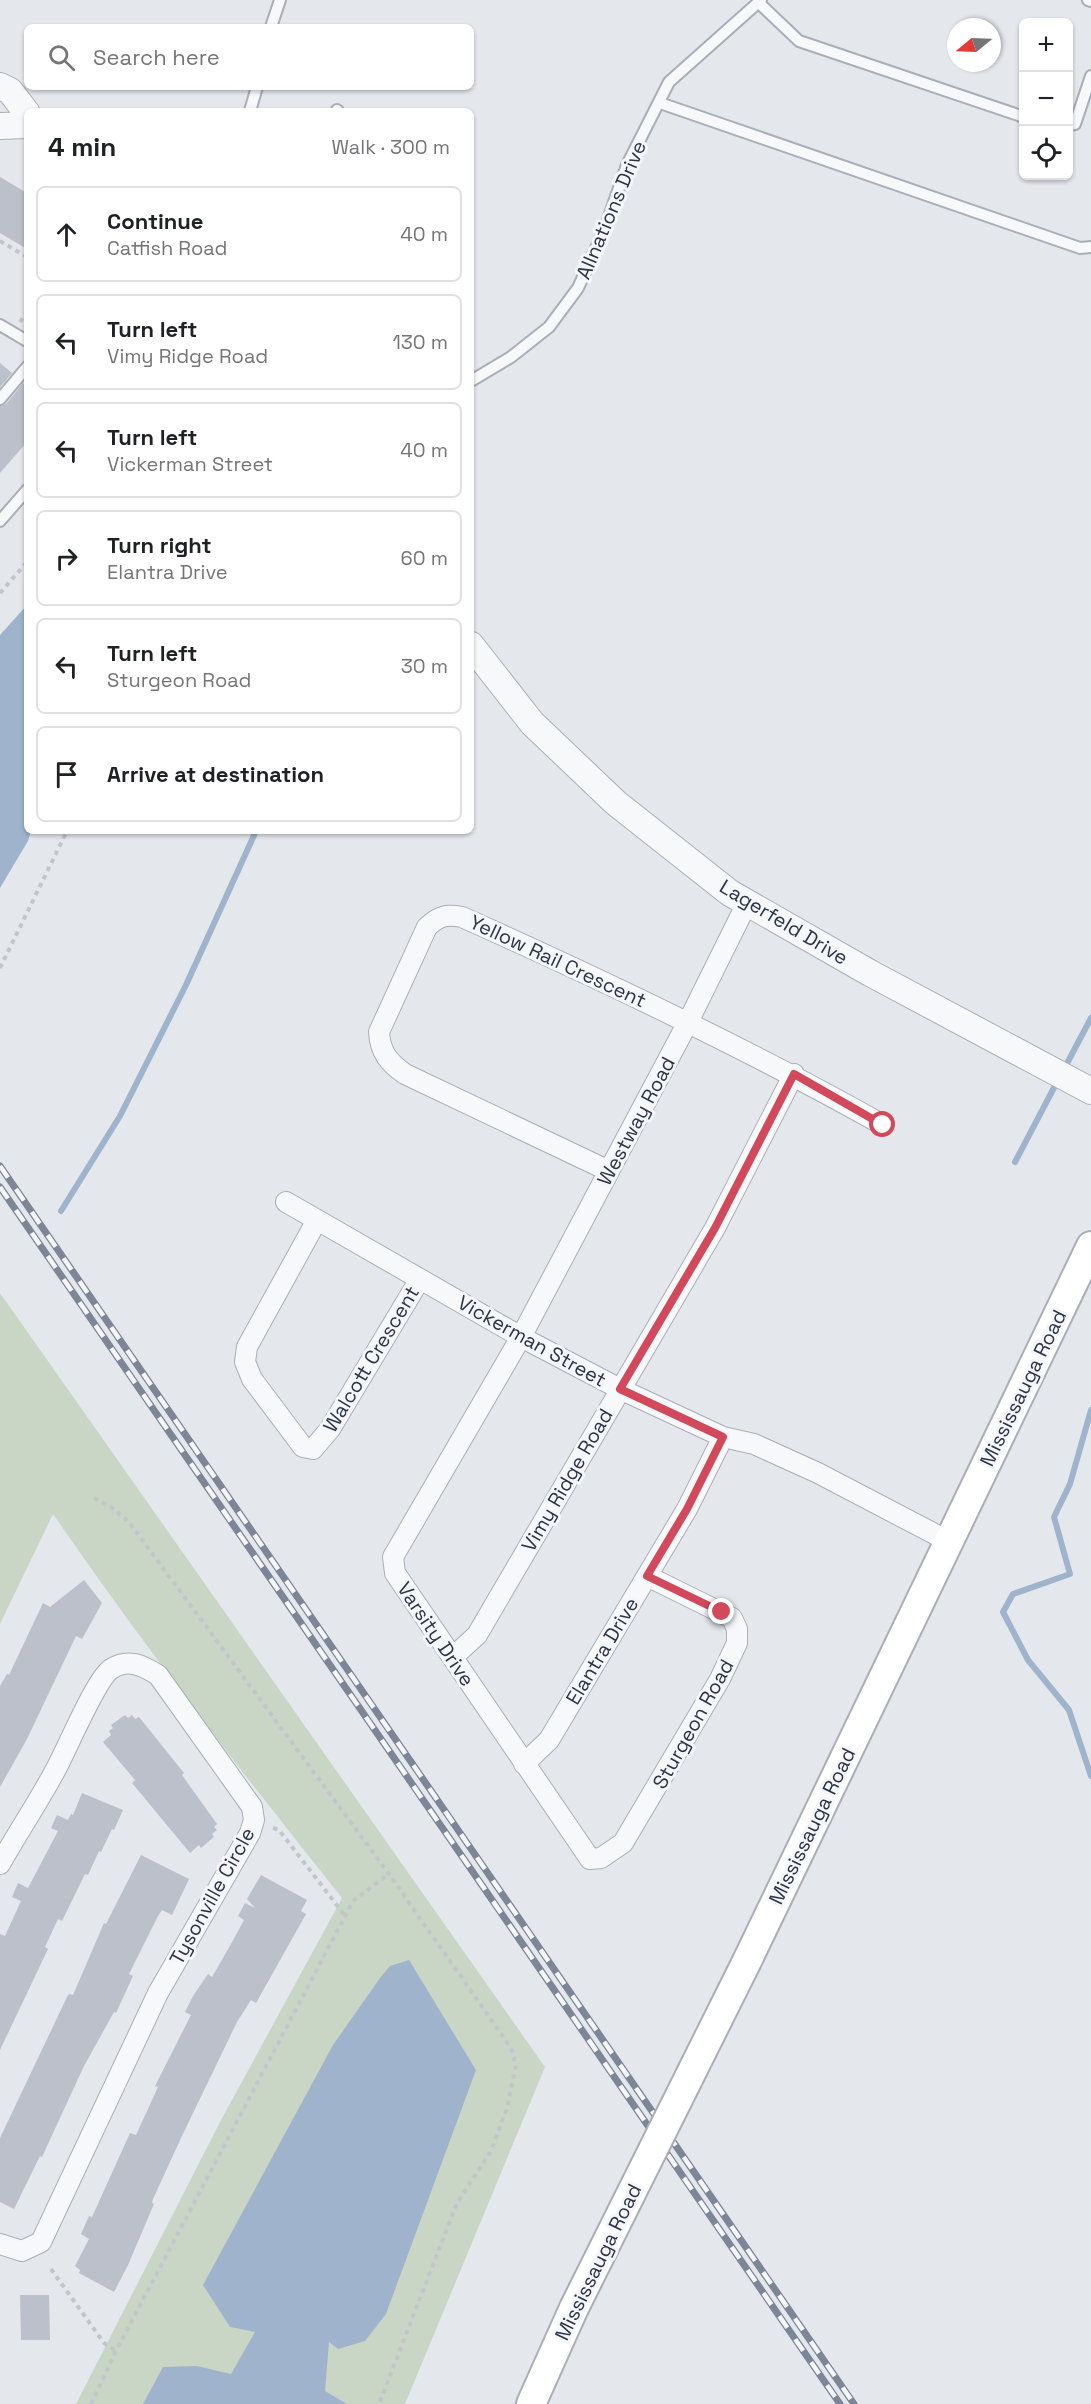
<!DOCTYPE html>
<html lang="en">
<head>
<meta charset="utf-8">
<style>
	:root { --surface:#fff; --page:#f2f2f2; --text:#202124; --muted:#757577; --line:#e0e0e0 }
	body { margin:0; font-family:"Space Grotesk",sans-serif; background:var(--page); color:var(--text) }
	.controls { position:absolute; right:18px; top:18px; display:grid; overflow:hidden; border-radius:9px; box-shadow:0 2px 4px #0004 }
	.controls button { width:54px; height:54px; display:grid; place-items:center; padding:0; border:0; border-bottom:2px solid var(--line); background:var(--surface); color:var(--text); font:30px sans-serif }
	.compass { position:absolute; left:947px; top:18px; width:54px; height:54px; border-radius:50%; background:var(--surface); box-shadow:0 2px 4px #0004; rotate:251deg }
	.stop { position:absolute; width:18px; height:18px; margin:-14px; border:4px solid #d1495b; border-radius:50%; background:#fff }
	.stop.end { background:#d1495b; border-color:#fff; box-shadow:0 2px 6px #0008 }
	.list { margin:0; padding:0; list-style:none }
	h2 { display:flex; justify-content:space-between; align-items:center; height:78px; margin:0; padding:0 24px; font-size:26px }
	h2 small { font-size:20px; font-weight:400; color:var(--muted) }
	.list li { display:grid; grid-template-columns:39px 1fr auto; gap:18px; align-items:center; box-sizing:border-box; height:96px; margin:0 12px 12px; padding:0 12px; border:2px solid var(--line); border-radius:9px }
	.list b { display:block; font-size:22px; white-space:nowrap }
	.list p { margin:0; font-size:20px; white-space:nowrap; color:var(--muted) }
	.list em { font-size:20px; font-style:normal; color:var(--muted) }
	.icon { flex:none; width:33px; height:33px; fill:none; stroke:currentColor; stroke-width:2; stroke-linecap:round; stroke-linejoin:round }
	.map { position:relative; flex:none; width:1091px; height:2404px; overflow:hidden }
	.search { position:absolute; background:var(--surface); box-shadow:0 2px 4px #0004; left:24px; top:24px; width:450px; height:66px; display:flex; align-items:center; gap:15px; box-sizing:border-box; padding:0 21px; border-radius:9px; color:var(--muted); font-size:22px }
	.panel { position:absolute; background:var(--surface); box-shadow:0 2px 4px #0004; left:24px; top:108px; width:450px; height:726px; border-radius:9px }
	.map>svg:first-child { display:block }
	.green { fill:#c9d6c5 }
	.water { fill:#9fb4cc }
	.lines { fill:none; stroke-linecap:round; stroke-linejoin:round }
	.stream { stroke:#9fb4cc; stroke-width:6 }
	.building { fill:#bbc0ca }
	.service-casing { stroke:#a9aeb7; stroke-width:14 }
	.minor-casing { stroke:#a9aeb7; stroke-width:22 }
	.tertiary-casing { stroke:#a9aeb7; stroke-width:28 }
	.secondary-casing { stroke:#a9aeb7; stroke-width:32 }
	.path { stroke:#c2c5cb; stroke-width:4; stroke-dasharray:4.5 4.5; stroke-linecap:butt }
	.service { stroke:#f7f8fa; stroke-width:10 }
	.minor { stroke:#f7f8fa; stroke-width:20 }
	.tertiary { stroke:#f7f8fa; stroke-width:26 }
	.secondary { stroke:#fff; stroke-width:28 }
	.rail-casing { stroke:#7d8696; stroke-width:7 }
	.rail { stroke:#f4f6f9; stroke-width:4.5; stroke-dasharray:14; stroke-linecap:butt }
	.secondary-bridge-casing { stroke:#a9aeb7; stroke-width:32; stroke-linecap:butt }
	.secondary-bridge { stroke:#fff; stroke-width:28 }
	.route { stroke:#d1495b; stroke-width:8 }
	.labels { text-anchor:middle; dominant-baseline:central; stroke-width:6; stroke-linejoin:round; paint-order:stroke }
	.street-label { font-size:20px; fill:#2b3445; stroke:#f4f6f9 }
</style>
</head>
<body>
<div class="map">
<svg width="1091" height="2404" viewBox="0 0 1091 2404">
	<rect width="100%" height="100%" fill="#e4e7ec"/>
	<path class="green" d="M 0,1293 L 545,2067 L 405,2404 L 76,2404 L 220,2122 L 342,1898 C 242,1773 144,1646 53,1514 L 0,1624 Z"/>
	<path class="water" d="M 27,605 L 27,831 L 31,831 L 28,841 L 0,888 L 0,635 Z
		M 409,1960 L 476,2070 L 386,2314 L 365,2341 L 338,2349 L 329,2342 L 325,2391 L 347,2404 L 143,2404 L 163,2367 L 197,2366 L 231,2374 L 255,2332 L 230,2327 L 203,2285 L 333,2045 L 380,1978 L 390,1966 Z"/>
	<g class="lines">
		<path class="stream" d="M 1063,1071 L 1091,1018
			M 1015,1162 L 1058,1080
			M 61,1211 L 120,1116 L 186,985 L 256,831
			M 1091,1410 L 1070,1484 L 1054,1517 L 1070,1574 L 1013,1594 L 1003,1612 L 1028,1660 L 1069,1710 L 1091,1776"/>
	</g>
	<path class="building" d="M 0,177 L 27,193 L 27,249 L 0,233 Z
		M 0,363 L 12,373 L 0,387 Z
		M 23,383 L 27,387 L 27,442 L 0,473 L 0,406 L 6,404 Z
		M 84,1580 L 102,1603 L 82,1639 L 76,1636 L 27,1739 L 0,1787 L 0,1686 L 7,1674 L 9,1675 L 43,1603 L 50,1607 Z
		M 125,1715 L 128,1718 L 132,1715 L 135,1719 L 139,1717 L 184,1773 L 182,1775 L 217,1824 L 214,1827 L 217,1830 L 212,1834 L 214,1837 L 201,1848 L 199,1845 L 190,1853 L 132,1783 L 135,1780 L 103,1742 L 111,1735 L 109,1731 L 113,1728 L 111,1725 Z
		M 82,1793 L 123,1810 L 114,1830 L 112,1829 L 101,1852 L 99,1851 L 88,1875 L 85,1874 L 62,1921 L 58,1919 L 45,1947 L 48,1949 L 0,2050 L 0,1934 L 5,1936 L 21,1901 L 12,1897 L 18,1883 L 28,1888 L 58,1831 L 51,1828 L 57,1815 L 68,1820 L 71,1814 L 73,1815 Z
		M 141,1855 L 189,1879 L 172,1915 L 162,1910 L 158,1916 L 129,1974 L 133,1976 L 116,2013 L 114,2012 L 84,2066 L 42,2157 L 40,2156 L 14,2209 L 0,2202 L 0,2138 L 67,1997 L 69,1994 L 73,1995 L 104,1923 L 106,1924 Z
		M 261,1875 L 307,1900 L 301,1911 L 306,1914 L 256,2003 L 251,2000 L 237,2022 L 181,2138 L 153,2199 L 152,2203 L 154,2204 L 128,2265 L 114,2292 L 79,2273 L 80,2270 L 75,2266 L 89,2239 L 81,2234 L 89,2216 L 92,2217 L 130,2133 L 136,2135 L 158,2087 L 155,2086 L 191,2015 L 185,2012 L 193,1996 L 208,1974 L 212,1977 L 231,1944 L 244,1920 L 238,1916 L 245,1903 L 255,1908 L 247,1899 Z
		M 20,2295 L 49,2295 L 50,2340 L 21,2340 Z"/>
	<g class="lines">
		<defs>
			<path id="service" d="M 1088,0 L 1091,1
				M 759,3 L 799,41 L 1024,117
				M 271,27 L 280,0
				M 660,103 L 1080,248 L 1091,247
				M 337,110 L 338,111
				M 250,111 L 257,87
				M 1068,125 L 1075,124 L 1091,76
				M 0,325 L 27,341
				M 471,381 L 511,357 L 549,327 L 578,288 L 605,228 L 627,165 L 669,82 L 761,0
				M 0,399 L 27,367
				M 0,521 L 27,490"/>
			<path id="minor" d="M 609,1171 L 405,1074 C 389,1063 380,1052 379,1032 L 427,927 C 439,916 446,914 462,917 C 605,981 746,1048 883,1125
				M 286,1202 L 521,1337 L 620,1389 L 723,1437 L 754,1444 L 818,1473 L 948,1541
				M 317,1220 L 247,1347 L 245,1362 L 252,1379 L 303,1447 L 313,1449 L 330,1429 L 420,1279
				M 647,1576 L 732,1618 L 737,1629 L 737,1643 L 720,1679 L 623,1843 L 601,1858 L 590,1859 L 395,1573 L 393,1557 L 521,1337 L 688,1022 L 747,903
				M 453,1657 L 477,1635 L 715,1228 L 794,1074
				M 524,1764 L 549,1740 L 687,1509 L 723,1437
				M 0,1864 C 18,1832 39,1801 56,1769 C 67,1749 96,1679 111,1669 C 128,1658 142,1665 158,1675 L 252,1807 L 254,1820 L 250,1833 L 158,1993 L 41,2242 L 22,2251 L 0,2244"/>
			<path id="tertiary" d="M 0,86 L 10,91 L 27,113
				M 0,126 L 27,125
				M 471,645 L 532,723 L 616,803 L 730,893 L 870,973 L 1091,1091"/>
			<path id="secondary" d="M 747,1961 L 1091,1246
				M 531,2404 L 574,2308"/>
		</defs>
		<use href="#service" class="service-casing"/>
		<use href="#minor" class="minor-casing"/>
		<use href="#tertiary" class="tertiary-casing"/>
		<use href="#secondary" class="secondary-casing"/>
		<path class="path" d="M 0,241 L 27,257
			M 20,322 L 27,311
			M 0,593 L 27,562
			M 0,968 L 67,831
			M 94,1498 L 111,1507 L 129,1522 L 389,1874 L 511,2048 L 516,2065 L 507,2108 L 491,2151 L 457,2203 L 379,2404
			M 273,1828 L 279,1830 L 346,1917
			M 51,2269 L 104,2343 L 116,2351
			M 91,2404 L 116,2351 L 353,1901 L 389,1874"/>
		<use href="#service" class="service"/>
		<use href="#minor" class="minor"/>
		<use href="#tertiary" class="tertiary"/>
		<use href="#secondary" class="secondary"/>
		<defs>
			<path id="rail" d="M 0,1166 L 854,2404
				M 0,1187 L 840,2404"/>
		</defs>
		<use href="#rail" class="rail-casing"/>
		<use href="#rail" class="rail"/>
		<defs>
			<path id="secondary-bridge" d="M 574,2308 L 747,1961"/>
		</defs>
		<use href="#secondary-bridge" class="secondary-bridge-casing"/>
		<use href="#secondary-bridge" class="secondary-bridge"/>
	</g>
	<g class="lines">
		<path class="route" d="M 722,1612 L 647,1576 L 687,1509 L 723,1437 L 620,1389 L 715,1228 L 794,1074 L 883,1125"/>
	</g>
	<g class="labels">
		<g class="street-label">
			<text transform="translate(611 210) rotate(-67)">Allnations Drive</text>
			<text transform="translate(784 922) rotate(31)">Lagerfeld Drive</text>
			<text transform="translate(558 961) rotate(25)">Yellow Rail Crescent</text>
			<text transform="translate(636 1121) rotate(-62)">Westway Road</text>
			<text transform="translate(532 1341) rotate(29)">Vickerman Street</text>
			<text transform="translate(371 1359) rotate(-59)">Walcott Crescent</text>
			<text transform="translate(1023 1388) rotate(-64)">Mississauga Road</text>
			<text transform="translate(567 1480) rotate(-60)">Vimy Ridge Road</text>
			<text transform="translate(436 1634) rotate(56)">Varsity Drive</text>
			<text transform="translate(602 1651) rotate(-59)">Elantra Drive</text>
			<text transform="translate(693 1724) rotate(-61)">Sturgeon Road</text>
			<text transform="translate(812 1826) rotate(-64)">Mississauga Road</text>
			<text transform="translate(212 1896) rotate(-61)">Tysonville Circle</text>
			<text transform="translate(598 2262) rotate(-64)">Mississauga Road</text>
		</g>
	</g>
</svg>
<div class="controls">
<button>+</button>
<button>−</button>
<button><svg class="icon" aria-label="locate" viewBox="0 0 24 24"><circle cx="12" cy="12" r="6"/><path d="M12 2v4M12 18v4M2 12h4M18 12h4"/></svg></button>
</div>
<svg class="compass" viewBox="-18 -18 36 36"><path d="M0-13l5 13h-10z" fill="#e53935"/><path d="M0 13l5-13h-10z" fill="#757577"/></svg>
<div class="stop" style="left:883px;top:1125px"></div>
<div class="stop end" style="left:722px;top:1612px"></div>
<div class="search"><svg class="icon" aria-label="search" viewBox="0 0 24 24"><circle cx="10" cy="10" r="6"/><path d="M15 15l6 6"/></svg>Search here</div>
<section class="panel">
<h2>4 min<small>Walk · 300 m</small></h2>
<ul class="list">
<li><svg class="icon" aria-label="ahead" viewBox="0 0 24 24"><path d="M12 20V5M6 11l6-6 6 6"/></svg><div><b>Continue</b><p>Catfish Road</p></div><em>40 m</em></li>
<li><svg class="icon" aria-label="left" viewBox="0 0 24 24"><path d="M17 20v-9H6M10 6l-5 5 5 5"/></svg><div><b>Turn left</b><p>Vimy Ridge Road</p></div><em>130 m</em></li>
<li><svg class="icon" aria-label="left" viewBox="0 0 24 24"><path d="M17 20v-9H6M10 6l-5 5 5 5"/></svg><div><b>Turn left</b><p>Vickerman Street</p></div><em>40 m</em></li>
<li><svg class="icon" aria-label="right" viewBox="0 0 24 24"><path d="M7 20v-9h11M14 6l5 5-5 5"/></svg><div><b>Turn right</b><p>Elantra Drive</p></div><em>60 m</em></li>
<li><svg class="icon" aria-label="left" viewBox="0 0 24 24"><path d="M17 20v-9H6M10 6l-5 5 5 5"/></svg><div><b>Turn left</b><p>Sturgeon Road</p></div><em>30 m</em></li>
<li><svg class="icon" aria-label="arrive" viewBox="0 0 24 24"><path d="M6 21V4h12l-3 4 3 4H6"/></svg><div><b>Arrive at destination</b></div></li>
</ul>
</section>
</div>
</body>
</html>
